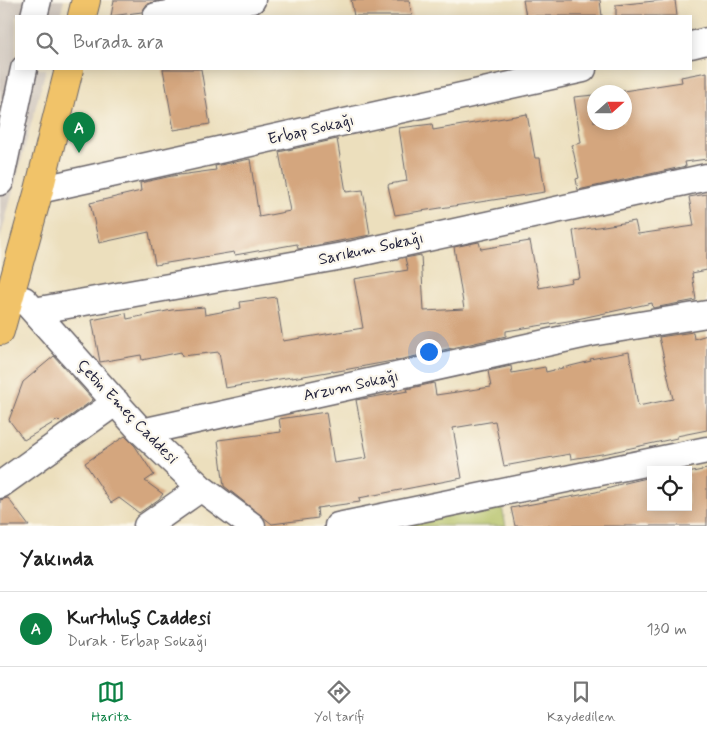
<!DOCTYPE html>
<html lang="tr">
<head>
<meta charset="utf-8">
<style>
	:root { --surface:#fff; --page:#f6f6f6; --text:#222; --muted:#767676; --line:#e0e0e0; --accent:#0b8043 }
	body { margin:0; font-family:Mynerve,sans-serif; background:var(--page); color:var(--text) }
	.controls { position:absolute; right:15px; bottom:15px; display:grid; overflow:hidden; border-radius:0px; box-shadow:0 2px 12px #0003 }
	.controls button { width:45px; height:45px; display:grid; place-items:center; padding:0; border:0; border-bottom:1px solid var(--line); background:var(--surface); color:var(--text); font:25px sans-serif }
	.compass { position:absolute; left:587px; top:85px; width:45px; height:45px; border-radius:50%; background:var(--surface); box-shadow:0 2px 12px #0003; rotate:69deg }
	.you { position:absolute; left:428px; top:351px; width:18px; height:18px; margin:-12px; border:4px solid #fff; border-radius:50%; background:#1a73e8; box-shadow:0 0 0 8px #1a73e833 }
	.badge { display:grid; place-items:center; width:32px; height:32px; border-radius:50%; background:var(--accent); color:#fff; font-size:16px; font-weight:700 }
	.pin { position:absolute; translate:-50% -41px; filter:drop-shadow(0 1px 2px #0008) }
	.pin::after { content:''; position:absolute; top:26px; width:18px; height:15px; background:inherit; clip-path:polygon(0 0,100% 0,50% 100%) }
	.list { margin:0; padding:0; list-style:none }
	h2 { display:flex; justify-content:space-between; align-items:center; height:65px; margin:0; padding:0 20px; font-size:21px }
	h2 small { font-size:16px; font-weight:400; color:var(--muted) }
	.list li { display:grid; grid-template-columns:32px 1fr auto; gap:15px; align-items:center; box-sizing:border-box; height:75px; padding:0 20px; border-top:1px solid var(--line) }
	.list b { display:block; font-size:19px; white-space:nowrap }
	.list p { margin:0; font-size:16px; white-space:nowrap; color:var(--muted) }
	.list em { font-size:16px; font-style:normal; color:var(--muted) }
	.icon { flex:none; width:28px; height:28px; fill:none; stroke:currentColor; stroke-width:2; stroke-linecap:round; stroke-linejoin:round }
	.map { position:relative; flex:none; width:707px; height:526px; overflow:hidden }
	.search { position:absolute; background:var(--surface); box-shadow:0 2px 12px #0003; left:15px; right:15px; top:15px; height:55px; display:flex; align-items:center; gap:12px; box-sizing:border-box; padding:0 18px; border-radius:0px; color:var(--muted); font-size:19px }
	.sheet { height:140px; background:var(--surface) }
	nav { display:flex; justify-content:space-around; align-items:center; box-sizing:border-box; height:70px; border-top:1px solid var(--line); background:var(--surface); font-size:14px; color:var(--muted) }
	nav a { display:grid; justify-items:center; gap:2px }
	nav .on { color:var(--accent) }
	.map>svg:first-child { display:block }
	.industrial { fill:#ccc2b9 }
	.green { fill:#b2c063; stroke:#6a714f }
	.building { fill:#d4a67e }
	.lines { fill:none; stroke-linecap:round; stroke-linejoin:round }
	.minor-casing { stroke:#696468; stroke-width:29 }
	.major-casing { stroke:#696468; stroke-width:30 }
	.minor { stroke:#fff; stroke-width:26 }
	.major { stroke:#f1c369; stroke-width:28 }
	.labels { text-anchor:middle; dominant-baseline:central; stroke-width:4.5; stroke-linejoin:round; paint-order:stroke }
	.street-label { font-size:16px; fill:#22223b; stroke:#fbf7ec }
</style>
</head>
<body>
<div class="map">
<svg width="707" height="526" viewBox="0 0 707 526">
	<rect width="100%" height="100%" fill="#fbf7ec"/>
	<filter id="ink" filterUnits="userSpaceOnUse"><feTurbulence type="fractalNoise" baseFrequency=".02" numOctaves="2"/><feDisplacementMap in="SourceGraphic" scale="10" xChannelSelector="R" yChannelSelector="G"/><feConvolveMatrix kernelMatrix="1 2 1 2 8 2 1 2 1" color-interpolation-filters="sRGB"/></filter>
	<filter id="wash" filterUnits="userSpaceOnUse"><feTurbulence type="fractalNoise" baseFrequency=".0096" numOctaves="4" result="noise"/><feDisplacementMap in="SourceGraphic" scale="20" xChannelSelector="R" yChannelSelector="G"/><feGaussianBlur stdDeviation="1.12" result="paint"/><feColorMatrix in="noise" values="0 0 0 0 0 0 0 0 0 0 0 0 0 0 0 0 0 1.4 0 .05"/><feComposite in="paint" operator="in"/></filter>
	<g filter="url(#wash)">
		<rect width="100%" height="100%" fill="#ecdfbd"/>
		<path class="industrial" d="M 0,0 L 64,0 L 60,16 L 16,16 L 16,69 L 46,69 L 0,239 Z"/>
		<path class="green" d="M 500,498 L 506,526 L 371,526 Z"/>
		<g id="blocks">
			<path class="building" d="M 114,0 L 161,0 L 147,4 L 142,12 L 111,16 Z
				M 351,0 L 409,0 L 412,16 L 354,16 Z
				M 523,0 L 600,0 L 602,16 L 526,16 Z
				M 664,0 L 675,0 L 677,16 L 616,16 L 616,5 Z
				M 163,69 L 201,69 L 210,124 L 174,130 Z
				M 707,72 L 707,159 L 685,162 L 686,166 L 578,190 L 576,179 L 579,178 L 572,145 L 581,143 L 574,97 L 594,95 L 594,122 L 624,122 L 624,92 L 617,92 L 682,82 L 681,77 Z
				M 527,114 L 535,158 L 540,158 L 545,192 L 395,215 L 388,186 L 389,184 L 407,181 L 399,128 L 432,124 L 433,130 Z
				M 337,139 L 346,192 L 363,190 L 370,235 L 298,249 L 297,244 L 235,255 L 234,252 L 155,265 L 149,232 L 99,243 L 90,203 L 141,191 L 140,183 L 172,176 L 216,170 L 215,166 L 250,159 L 259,217 L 290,211 L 279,152 Z
				M 707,194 L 707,270 L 692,273 L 696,300 L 653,308 L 652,303 L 568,321 L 506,331 L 506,336 L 403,359 L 333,372 L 333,371 L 292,378 L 292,377 L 225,388 L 219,352 L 182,356 L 181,352 L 142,360 L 141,355 L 100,362 L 92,320 L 126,313 L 127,319 L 172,310 L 204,307 L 205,315 L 241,308 L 240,302 L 276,297 L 283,341 L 363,328 L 354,279 L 408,270 L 405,258 L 421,255 L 424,311 L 464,309 L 454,247 L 479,242 L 481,249 L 530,241 L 539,288 L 572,282 L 571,279 L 580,278 L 573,231 L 635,221 L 638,234 L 694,226 L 689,197 Z
				M 693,332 L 694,339 L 707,335 L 707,430 L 677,436 L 677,438 L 608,453 L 571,459 L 570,454 L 504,466 L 495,421 L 453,428 L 462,478 L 359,498 L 360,502 L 317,508 L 318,518 L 272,524 L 224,486 L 218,440 L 281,432 L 279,419 L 326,412 L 334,463 L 367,458 L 356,400 L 408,391 L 407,389 L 434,383 L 436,395 L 491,387 L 488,371 L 511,366 L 512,373 L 545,367 L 546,372 L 591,361 L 590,359 L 629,352 L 638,406 L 673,399 L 659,337 Z
				M 54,356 L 93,400 L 61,423 L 58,420 L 24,440 L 9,420 L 23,382 Z
				M 125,436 L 135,446 L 154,475 L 145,481 L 163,494 L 159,499 L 139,513 L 119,498 L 111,503 L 85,463 Z
				M 707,469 L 707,526 L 515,526 L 511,508 L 596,492 L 617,486 L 617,485 L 651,477 L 651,507 L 688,507 L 688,473 Z
				M 8,498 L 29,526 L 0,526 L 0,500 Z"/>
		</g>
	</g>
	<g filter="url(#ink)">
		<use href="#blocks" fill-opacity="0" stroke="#696468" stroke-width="1"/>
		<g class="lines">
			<defs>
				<path id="minor" d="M 34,16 L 38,0
					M 156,16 L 252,0
					M 691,45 L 707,41
					M 0,182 L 24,69
					M 39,190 L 583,69
					M 24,300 L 142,432 L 201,488 L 252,526
					M 34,311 L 354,254 L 707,177
					M 142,432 L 591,333 L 707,314
					M 0,485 L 116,402
					M 147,526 L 201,488
					M 338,526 L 707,450"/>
				<path id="major" d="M 82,16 L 86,0
					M 0,331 L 39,190 L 69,69"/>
			</defs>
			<use href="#minor" class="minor-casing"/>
			<use href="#major" class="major-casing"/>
			<use href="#minor" class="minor"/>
			<use href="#major" class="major"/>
		</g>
	</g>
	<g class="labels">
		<g class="street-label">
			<text transform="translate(311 130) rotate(-13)">Erbap Sokağı</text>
			<text transform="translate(371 249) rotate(-12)">Sarıkum Sokağı</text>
			<text transform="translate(351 386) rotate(-12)">Arzum Sokağı</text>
			<text transform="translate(127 412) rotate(46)">Çetin Emeç Caddesi</text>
		</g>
	</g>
</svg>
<div class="controls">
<button><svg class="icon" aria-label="locate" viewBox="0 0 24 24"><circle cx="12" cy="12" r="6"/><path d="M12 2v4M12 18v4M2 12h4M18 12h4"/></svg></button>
</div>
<svg class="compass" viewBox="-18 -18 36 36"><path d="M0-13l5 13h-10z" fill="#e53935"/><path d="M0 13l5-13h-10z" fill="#767676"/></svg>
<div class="you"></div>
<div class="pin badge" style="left:79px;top:153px">A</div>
<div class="search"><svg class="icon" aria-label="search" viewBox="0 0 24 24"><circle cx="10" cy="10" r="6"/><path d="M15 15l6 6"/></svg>Burada ara</div>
</div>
<section class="sheet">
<h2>Yakında<small></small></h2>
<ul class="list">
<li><span class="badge">A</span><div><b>Kurtuluş Caddesi</b><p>Durak · Erbap Sokağı</p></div><em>130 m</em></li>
</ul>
</section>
<nav>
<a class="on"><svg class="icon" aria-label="map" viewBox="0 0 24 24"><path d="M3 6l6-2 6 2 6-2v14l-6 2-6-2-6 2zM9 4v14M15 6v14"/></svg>Harita</a>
<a><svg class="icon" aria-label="directions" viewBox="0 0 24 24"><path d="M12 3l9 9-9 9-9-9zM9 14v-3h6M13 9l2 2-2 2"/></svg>Yol tarifi</a>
<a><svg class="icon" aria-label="saved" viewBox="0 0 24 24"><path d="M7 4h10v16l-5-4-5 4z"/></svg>Kaydedilen</a>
</nav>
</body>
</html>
